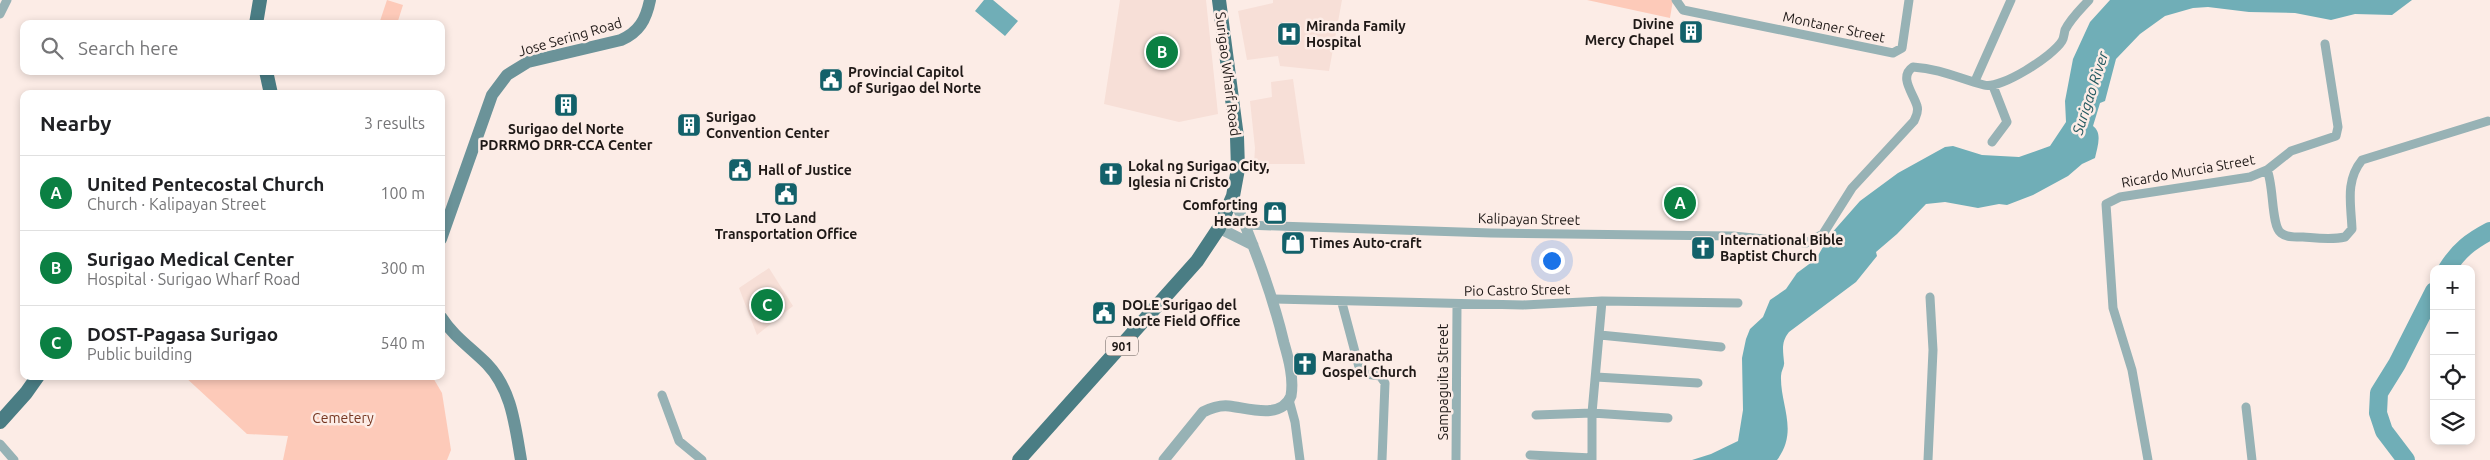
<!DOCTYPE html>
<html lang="en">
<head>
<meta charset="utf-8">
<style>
	:root { --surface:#fff; --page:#f6f6f6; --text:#202124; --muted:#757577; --line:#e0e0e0; --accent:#0b8043 }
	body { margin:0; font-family:Ubuntu,sans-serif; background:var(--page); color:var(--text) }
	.controls { position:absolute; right:15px; bottom:15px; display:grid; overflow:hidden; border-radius:10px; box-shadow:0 2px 8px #0003 }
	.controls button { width:45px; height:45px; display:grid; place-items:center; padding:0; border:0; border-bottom:1px solid var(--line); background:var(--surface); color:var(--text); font:25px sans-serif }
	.you { position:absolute; left:1551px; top:260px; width:18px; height:18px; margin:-12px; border:4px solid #fff; border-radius:50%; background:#1a73e8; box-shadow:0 0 0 8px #1a73e833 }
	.badge { display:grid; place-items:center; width:32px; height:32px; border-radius:50%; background:var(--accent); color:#fff; font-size:16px; font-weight:700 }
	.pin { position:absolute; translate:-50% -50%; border:2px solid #fff; box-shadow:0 1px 5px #0006 }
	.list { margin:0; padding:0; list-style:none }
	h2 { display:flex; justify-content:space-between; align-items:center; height:65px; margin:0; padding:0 20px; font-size:21px }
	h2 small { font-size:16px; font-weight:400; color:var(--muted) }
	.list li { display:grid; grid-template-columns:32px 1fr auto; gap:15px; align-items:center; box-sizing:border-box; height:75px; padding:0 20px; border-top:1px solid var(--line) }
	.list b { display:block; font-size:19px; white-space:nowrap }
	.list p { margin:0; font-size:16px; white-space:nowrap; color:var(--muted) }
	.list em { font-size:16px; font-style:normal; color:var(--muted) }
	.icon { flex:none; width:28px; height:28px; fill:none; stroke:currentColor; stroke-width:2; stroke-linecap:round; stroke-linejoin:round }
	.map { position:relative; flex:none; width:2490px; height:460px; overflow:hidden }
	.search { position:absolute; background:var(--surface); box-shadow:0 2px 8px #0003; left:20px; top:20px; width:425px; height:55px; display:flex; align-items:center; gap:12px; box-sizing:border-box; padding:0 18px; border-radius:10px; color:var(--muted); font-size:19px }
	.panel { position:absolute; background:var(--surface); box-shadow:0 2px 8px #0003; left:20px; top:90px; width:425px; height:290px; border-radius:10px }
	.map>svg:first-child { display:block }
	.built { fill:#f7dfd7 }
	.green { fill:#fdcab9 }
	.water { fill:#70aeb7 }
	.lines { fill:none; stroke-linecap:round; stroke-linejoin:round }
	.river { stroke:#70aeb7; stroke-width:18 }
	.minor { stroke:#97b2b5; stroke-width:9 }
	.tertiary { stroke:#97b2b5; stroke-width:11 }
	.secondary { stroke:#6b9399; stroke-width:12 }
	.primary { stroke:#4a7d84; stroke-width:14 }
	.labels { text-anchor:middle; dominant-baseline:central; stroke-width:5; stroke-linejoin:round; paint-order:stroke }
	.shield { fill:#fcece6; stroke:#615855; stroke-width:1 }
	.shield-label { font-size:12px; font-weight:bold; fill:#1f1917 }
	.poi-label { font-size:14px; font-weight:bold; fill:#1f1917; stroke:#fcece6; text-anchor:start }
	.street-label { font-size:14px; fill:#1f1917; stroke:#fcece6 }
	.park-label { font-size:14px; fill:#763620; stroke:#fcece6 }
	.water-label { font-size:15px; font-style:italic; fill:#235960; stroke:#fcece6 }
</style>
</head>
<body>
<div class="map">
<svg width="2490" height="460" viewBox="0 0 2490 460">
	<rect width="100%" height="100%" fill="#fcece6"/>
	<path class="built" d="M 1120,0 L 1206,0 L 1218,114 L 1179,122 L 1104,104 Z
		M 1273,0 L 1342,0 L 1329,71 L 1280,66 L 1278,56 L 1247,60 L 1238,11 L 1273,3 Z
		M 1293,79 L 1305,164 L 1254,164 L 1255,148 L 1250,101 L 1272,97 L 1271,82 Z
		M 769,268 L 793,306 L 757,335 L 739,288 Z"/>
	<path class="green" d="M 387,0 L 403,5 L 397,24 L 379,24 Z
		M 1587,0 L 1673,0 L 1670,18 Z
		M 184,376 L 432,376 L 442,393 L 451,450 L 447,460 L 283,460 L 288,436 L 247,434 Z"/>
	<path class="water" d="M 984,0 L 993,0 L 1018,21 L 1005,36 L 975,11 Z
		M 2110,0 L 2412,0 L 2392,15 L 2355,14 L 2331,20 L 2295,13 L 2249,12 L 2208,7 L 2193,8 L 2165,16 L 2140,34 L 2116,59 L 2105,101 L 2100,103 L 2093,126 C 2103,133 2097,148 2095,158 L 2082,164 L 2068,176 L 2033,195 L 2007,205 L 1999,204 L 1978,208 L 1945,202 L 1926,204 L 1897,234 L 1876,252 L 1877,256 L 1856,282 L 1789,332 C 1781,342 1783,350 1784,362 C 1785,366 1781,371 1781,376 C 1780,405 1799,431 1777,460 L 1692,460 L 1711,454 L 1738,441 L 1743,410 L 1742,358 L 1746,339 L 1750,329 L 1763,317 L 1770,300 L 1786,289 L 1797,273 L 1816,259 L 1830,235 L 1860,201 L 1898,173 L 1945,147 L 1953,146 L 1982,155 L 2019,157 L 2050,146 L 2066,122 L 2065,101 L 2073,59 L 2090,22 Z"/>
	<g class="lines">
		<path class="river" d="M 2447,269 C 2459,250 2471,241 2490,231
			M 2406,460 L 2384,431 L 2378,413 L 2379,393 L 2397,364 L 2434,291"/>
		<path class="minor" d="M 1676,0 L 1683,10 L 1893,53 L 1902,48 L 1909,0
			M 0,14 L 7,0
			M 1975,81 L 2011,0
			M 1992,142 L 2007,122 L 1993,86
			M 2267,170 C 2274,185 2271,226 2281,233 C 2287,238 2295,237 2303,237 C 2317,238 2331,240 2345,237 L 2352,229 C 2351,204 2345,181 2362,160 L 2488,121
			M 1245,225 L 1491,233 L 1733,236 L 1806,243 L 1823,234 L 1852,188 L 1914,121 C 1916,116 1919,112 1917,106 C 1914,94 1898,77 1913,67 C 1941,69 1958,78 1984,85 C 2000,90 2053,56 2062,41 C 2064,38 2064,34 2065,30 C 2071,18 2081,9 2089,0
			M 1274,299 L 1523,305 L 1602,301 L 1592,413 L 1592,460
			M 1602,301 L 1738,303
			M 1342,303 L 1359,367 L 1366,374 L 1380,376 L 1385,383 L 1382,460
			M 1600,335 L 1721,347
			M 1596,377 L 1698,383
			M 662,395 L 679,441 L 702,460
			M 1289,400 L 1295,422 L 1300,460
			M 2246,407 L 2252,460
			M 1536,415 L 1592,413 L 1668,418
			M 0,444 L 14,460
			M 1530,455 L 1592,458
			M 1456,460 L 1457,305
			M 1928,460 L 1933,350 L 1930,297
			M 2148,460 L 2132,370 L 2113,308 L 2106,204 L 2120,197 L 2250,177 L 2267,170 L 2291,151 L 2336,136 L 2338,127 L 2325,44"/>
		<path class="tertiary" d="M 1219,228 L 1253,245
			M 1164,460 L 1203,412 C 1211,408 1220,405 1229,406 C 1248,408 1281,420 1291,396 C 1294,379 1289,360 1284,343 C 1272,292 1253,244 1233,196"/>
		<path class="secondary" d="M 441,239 L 492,95 L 507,75 L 528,62 L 621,40 C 639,32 646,20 650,0
			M 441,317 C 453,336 471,348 487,364 C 512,390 515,426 521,460"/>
		<path class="primary" d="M 256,24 L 260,0
			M 266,71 L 271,94
			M 0,422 L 26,393 L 38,376
			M 1019,460 L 1197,261 L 1219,228 L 1233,196 L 1238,169 L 1237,137 L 1219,0"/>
	</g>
	<defs>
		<symbol id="building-square" viewBox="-11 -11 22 22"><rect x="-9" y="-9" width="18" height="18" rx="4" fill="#13616a" stroke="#fcece6"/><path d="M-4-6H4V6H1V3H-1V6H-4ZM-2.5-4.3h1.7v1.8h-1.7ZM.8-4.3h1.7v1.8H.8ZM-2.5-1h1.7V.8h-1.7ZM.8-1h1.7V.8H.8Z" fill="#fff"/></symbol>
		<symbol id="hospital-square" viewBox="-11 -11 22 22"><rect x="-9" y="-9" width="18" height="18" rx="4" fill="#13616a" stroke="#fcece6"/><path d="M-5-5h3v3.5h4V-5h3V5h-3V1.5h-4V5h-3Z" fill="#fff"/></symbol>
		<symbol id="civic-square" viewBox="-11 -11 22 22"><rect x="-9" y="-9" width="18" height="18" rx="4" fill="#13616a" stroke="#fcece6"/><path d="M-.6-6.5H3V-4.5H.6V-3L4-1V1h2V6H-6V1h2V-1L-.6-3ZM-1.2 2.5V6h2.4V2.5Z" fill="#fff"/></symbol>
		<symbol id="church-square" viewBox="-11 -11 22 22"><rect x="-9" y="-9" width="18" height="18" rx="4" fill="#13616a" stroke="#fcece6"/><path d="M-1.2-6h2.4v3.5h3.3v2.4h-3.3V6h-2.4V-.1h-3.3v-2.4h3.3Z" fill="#fff"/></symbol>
		<symbol id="shop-square" viewBox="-11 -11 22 22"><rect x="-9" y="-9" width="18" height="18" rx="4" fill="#13616a" stroke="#fcece6"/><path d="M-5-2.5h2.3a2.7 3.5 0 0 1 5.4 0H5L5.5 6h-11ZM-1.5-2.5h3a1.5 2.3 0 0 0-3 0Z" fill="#fff"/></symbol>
	</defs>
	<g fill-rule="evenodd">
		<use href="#building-square" x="1677" y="18" width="28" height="28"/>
		<use href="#hospital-square" x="1275" y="20" width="28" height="28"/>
		<use href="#civic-square" x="817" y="66" width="28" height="28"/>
		<use href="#building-square" x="552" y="91" width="28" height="28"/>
		<use href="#building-square" x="675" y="111" width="28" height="28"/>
		<use href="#civic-square" x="726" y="156" width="28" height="28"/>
		<use href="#church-square" x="1097" y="160" width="28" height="28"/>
		<use href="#civic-square" x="772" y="180" width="28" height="28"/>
		<use href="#shop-square" x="1261" y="199" width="28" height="28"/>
		<use href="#shop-square" x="1279" y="229" width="28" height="28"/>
		<use href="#church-square" x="1689" y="234" width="28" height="28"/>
		<use href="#civic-square" x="1090" y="299" width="28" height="28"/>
		<use href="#church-square" x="1291" y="350" width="28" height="28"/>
	</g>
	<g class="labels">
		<rect class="shield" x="1106" y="336.5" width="32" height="19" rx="4"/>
		<g class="shield-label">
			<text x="1122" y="346">901</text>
		</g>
		<g class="poi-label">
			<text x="1674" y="24" text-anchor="end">Divine<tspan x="1674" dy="16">Mercy Chapel</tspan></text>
			<text x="1306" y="26">Miranda Family<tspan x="1306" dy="16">Hospital</tspan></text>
			<text x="848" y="72">Provincial Capitol<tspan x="848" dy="16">of Surigao del Norte</tspan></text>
			<text x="706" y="117">Surigao<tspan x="706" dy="16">Convention Center</tspan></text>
			<text x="566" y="129" text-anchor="middle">Surigao del Norte<tspan x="566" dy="16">PDRRMO DRR-CCA Center</tspan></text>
			<text x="1128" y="166">Lokal ng Surigao City,<tspan x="1128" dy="16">Iglesia ni Cristo</tspan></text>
			<text x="758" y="170">Hall of Justice</text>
			<text x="1258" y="205" text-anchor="end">Comforting<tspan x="1258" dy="16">Hearts</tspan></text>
			<text x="786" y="218" text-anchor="middle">LTO Land<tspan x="786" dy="16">Transportation Office</tspan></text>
			<text x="1720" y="240">International Bible<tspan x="1720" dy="16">Baptist Church</tspan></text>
			<text x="1310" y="243">Times Auto-craft</text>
			<text x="1122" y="305">DOLE Surigao del<tspan x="1122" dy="16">Norte Field Office</tspan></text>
			<text x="1322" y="356">Maranatha<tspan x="1322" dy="16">Gospel Church</tspan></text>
		</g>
		<g class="street-label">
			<text transform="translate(1834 27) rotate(12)">Montaner Street</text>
			<text transform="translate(570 37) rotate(-16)">Jose Sering Road</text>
			<text transform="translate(1228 74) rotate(83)">Surigao Wharf Road</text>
			<text transform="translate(2188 171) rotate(-10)">Ricardo Murcia Street</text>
			<text transform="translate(1529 219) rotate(1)">Kalipayan Street</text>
			<text transform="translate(1517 290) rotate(-1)">Pio Castro Street</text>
			<text transform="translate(1443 382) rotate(-90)">Sampaguita Street</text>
		</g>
		<g class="park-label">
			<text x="343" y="418">Cemetery</text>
		</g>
		<g class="water-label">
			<text transform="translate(2090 93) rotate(-72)">Surigao River</text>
		</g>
	</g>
</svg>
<div class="controls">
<button>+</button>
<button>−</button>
<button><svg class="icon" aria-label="locate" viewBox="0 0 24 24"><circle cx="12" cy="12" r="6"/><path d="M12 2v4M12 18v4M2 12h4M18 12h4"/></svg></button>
<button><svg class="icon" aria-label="layers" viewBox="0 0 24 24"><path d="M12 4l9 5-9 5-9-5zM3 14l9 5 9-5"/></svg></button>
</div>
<div class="you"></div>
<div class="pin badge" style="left:1680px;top:203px">A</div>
<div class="pin badge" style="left:1162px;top:52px">B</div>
<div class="pin badge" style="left:767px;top:305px">C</div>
<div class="search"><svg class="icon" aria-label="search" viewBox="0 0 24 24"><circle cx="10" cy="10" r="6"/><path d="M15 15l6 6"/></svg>Search here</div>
<section class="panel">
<h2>Nearby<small>3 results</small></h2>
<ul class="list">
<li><span class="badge">A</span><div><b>United Pentecostal Church</b><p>Church · Kalipayan Street</p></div><em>100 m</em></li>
<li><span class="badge">B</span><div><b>Surigao Medical Center</b><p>Hospital · Surigao Wharf Road</p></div><em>300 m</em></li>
<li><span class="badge">C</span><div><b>DOST-Pagasa Surigao</b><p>Public building</p></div><em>540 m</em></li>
</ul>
</section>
</div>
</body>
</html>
